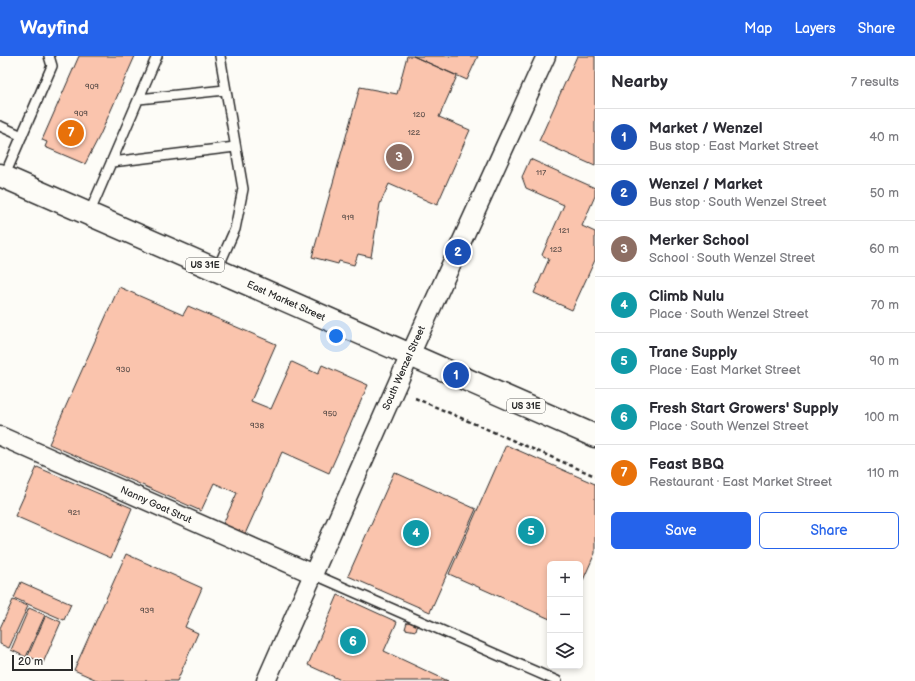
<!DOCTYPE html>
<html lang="en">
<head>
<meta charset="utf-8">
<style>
	:root { --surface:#fff; --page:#f2f2f3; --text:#2b2b33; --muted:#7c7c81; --line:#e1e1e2; --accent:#2563eb }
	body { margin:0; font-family:"Balsamiq Sans",sans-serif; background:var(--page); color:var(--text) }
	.controls { position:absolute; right:12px; bottom:12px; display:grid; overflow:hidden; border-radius:6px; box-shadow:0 2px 6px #0003 }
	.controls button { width:36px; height:36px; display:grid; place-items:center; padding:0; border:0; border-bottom:1px solid var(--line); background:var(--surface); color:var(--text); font:20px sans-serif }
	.scale { position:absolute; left:12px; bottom:10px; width:61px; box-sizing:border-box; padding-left:4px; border:2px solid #2b2b2b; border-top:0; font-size:11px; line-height:14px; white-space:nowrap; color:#2b2b2b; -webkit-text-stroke:3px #fdfcf7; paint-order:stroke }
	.you { position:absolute; left:336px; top:280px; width:14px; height:14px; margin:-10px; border:3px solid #fff; border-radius:50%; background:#1a73e8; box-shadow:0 0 0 6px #1a73e833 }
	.badge { display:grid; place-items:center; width:26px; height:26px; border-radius:50%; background:var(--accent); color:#fff; font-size:13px; font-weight:700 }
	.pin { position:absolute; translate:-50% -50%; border:2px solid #fff; box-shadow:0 1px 4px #0006 }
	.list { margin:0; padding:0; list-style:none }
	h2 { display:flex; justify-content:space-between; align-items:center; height:52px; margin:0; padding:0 16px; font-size:17px }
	h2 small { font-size:13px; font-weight:400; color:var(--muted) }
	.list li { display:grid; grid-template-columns:26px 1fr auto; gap:12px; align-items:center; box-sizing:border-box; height:56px; padding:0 16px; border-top:1px solid var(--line) }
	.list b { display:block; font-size:15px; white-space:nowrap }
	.list p { margin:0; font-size:13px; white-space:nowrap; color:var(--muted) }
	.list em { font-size:13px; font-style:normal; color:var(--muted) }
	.actions { display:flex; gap:8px; padding:12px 16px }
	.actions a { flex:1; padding:9px 0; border:1px solid var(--accent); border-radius:6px; text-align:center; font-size:14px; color:var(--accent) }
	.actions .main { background:var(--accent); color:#fff }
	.icon { flex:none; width:22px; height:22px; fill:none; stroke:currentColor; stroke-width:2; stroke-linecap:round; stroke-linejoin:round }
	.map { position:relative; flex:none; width:595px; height:625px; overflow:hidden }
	header { display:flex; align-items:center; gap:24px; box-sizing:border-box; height:56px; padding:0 20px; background:var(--accent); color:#fff }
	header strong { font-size:19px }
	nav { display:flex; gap:22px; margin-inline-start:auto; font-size:14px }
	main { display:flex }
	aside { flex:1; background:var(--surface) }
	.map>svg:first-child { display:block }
	.building { fill:#fac4ad; stroke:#2b2b2b }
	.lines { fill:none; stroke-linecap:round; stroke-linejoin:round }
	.lane-casing { stroke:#2b2b2b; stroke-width:12 }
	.street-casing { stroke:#2b2b2b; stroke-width:21 }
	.primary-casing { stroke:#2b2b2b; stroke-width:25 }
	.path { stroke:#2b2b2b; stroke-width:2.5; stroke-dasharray:4 3; stroke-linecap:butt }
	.lane { stroke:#fdfcf7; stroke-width:9 }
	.street { stroke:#fdfcf7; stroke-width:18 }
	.primary { stroke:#fdfcf7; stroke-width:22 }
	.labels { text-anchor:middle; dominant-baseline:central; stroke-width:3.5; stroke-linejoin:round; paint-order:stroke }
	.number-label { font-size:8px; fill:#5f514c }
	.shield { fill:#fdfcf7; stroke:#6a6a68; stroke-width:1 }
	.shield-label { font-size:9px; font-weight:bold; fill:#2b2b2b }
	.street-label { font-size:10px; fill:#2b2b2b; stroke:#fdfcf7 }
</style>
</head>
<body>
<header>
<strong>Wayfind</strong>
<nav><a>Map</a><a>Layers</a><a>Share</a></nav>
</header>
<main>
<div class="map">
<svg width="595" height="625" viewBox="0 0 595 625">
	<rect width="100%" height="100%" fill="#fdfcf7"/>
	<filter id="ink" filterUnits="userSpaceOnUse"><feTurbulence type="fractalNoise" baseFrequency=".025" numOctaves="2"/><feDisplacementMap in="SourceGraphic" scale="8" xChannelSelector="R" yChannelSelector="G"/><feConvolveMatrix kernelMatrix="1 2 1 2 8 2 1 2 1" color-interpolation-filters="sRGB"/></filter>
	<g filter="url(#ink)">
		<path class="building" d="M 79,0 L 135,0 L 100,79 L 85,108 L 45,91 L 47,86 L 42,84 Z
			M 407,0 L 413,0 L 457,20 L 439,61 L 470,74 L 437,149 L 389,128 L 380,148 L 371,201 L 358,198 L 354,209 L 339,205 L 338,208 L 312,201 L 360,31 L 397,38 Z
			M 413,0 L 478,0 L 467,24 Z
			M 577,0 L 595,0 L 595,110 L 539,85 Z
			M 530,103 L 595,132 L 595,140 L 582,170 L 595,176 L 595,204 L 572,254 L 534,237 L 549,203 L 542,199 L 564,149 L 526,132 L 522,121 Z
			M 119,231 L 183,259 L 188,250 L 276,288 L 251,345 L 271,353 L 292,306 L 318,318 L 322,309 L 368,329 L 329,417 L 282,396 L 245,478 L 223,468 L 237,437 L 214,427 L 201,455 L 49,388 Z
			M 506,389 L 595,428 L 595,497 L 580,531 L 580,508 L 550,508 L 550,563 L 449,518 Z
			M 37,411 L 132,452 L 111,502 L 15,460 Z
			M 394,416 L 476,453 L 430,556 L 348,520 Z
			M 126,498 L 202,532 L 185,571 L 198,577 L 177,625 L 99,625 L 74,614 Z
			M 21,526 L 71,548 L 64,564 L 14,542 Z
			M 338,539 L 397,566 L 384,595 L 448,625 L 343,625 L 308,609 Z
			M 13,544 L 28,550 L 9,592 L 0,588 L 0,572 Z
			M 29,552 L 45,559 L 26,601 L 11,594 Z
			M 46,559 L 61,566 L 43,607 L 28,600 Z
			M 407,566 L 418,568 L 416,575 L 405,573 Z"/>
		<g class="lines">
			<defs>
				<path id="lane" d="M 139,43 L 225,34
					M 0,70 L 22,80
					M 112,106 L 235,91
					M 4,121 L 52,10 L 49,0
					M 89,158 L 157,0
					M 217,214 L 235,173 L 243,133 L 220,0
					M 313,518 L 557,625"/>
				<path id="street" d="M 0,380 L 313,518
					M 266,625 L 410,299 L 546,0"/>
				<path id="primary" d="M 0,119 L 595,380"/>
			</defs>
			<use href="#lane" class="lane-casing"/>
			<use href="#street" class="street-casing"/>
			<use href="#primary" class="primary-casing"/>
			<path class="path" d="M 415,342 L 595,420"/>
			<use href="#lane" class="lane"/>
			<use href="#street" class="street"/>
			<use href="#primary" class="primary"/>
		</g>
	</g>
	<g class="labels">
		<g class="number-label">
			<text x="92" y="30">909</text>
			<text x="81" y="57">909</text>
			<text x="419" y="58">120</text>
			<text x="414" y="76">122</text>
			<text x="541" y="116">117</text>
			<text x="348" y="161">919</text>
			<text x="564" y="174">121</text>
			<text x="556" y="193">123</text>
			<text x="123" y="313">930</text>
			<text x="330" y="357">950</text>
			<text x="257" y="369">938</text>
			<text x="74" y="456">921</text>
			<text x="147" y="554">939</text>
		</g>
		<g class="shield">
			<rect x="186" y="202" width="38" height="14" rx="3"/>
			<rect x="507" y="343" width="38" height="14" rx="3"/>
		</g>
		<g class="shield-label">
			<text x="205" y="209">US 31E</text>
			<text x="526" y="350">US 31E</text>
		</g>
		<g class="street-label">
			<text transform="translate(286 245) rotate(24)">East Market Street</text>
			<text transform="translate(404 312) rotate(-66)">South Wenzel Street</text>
			<text transform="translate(156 449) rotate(24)">Nanny Goat Strut</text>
		</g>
	</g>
</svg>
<div class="controls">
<button>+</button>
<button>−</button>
<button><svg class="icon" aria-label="layers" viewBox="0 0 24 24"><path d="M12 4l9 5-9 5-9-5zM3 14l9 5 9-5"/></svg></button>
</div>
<div class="scale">20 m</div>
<div class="you"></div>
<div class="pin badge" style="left:456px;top:319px;background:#1a4fb4">1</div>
<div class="pin badge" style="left:458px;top:196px;background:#1a4fb4">2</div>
<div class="pin badge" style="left:399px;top:101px;background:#8d6e63">3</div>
<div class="pin badge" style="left:416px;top:477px;background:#0f9aa8">4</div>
<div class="pin badge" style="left:531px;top:475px;background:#0f9aa8">5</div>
<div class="pin badge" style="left:353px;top:585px;background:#0f9aa8">6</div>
<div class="pin badge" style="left:71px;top:77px;background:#e8710a">7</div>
</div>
<aside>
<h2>Nearby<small>7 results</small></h2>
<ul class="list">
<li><span class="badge" style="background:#1a4fb4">1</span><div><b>Market / Wenzel</b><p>Bus stop · East Market Street</p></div><em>40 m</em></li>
<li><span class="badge" style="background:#1a4fb4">2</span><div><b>Wenzel / Market</b><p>Bus stop · South Wenzel Street</p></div><em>50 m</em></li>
<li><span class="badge" style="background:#8d6e63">3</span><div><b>Merker School</b><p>School · South Wenzel Street</p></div><em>60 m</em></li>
<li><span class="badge" style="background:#0f9aa8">4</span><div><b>Climb Nulu</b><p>Place · South Wenzel Street</p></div><em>70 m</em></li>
<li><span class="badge" style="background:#0f9aa8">5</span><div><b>Trane Supply</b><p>Place · East Market Street</p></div><em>90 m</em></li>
<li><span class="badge" style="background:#0f9aa8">6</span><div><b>Fresh Start Growers' Supply</b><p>Place · South Wenzel Street</p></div><em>100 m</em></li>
<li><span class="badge" style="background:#e8710a">7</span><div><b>Feast BBQ</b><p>Restaurant · East Market Street</p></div><em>110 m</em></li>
</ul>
<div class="actions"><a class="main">Save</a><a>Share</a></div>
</aside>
</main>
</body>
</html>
